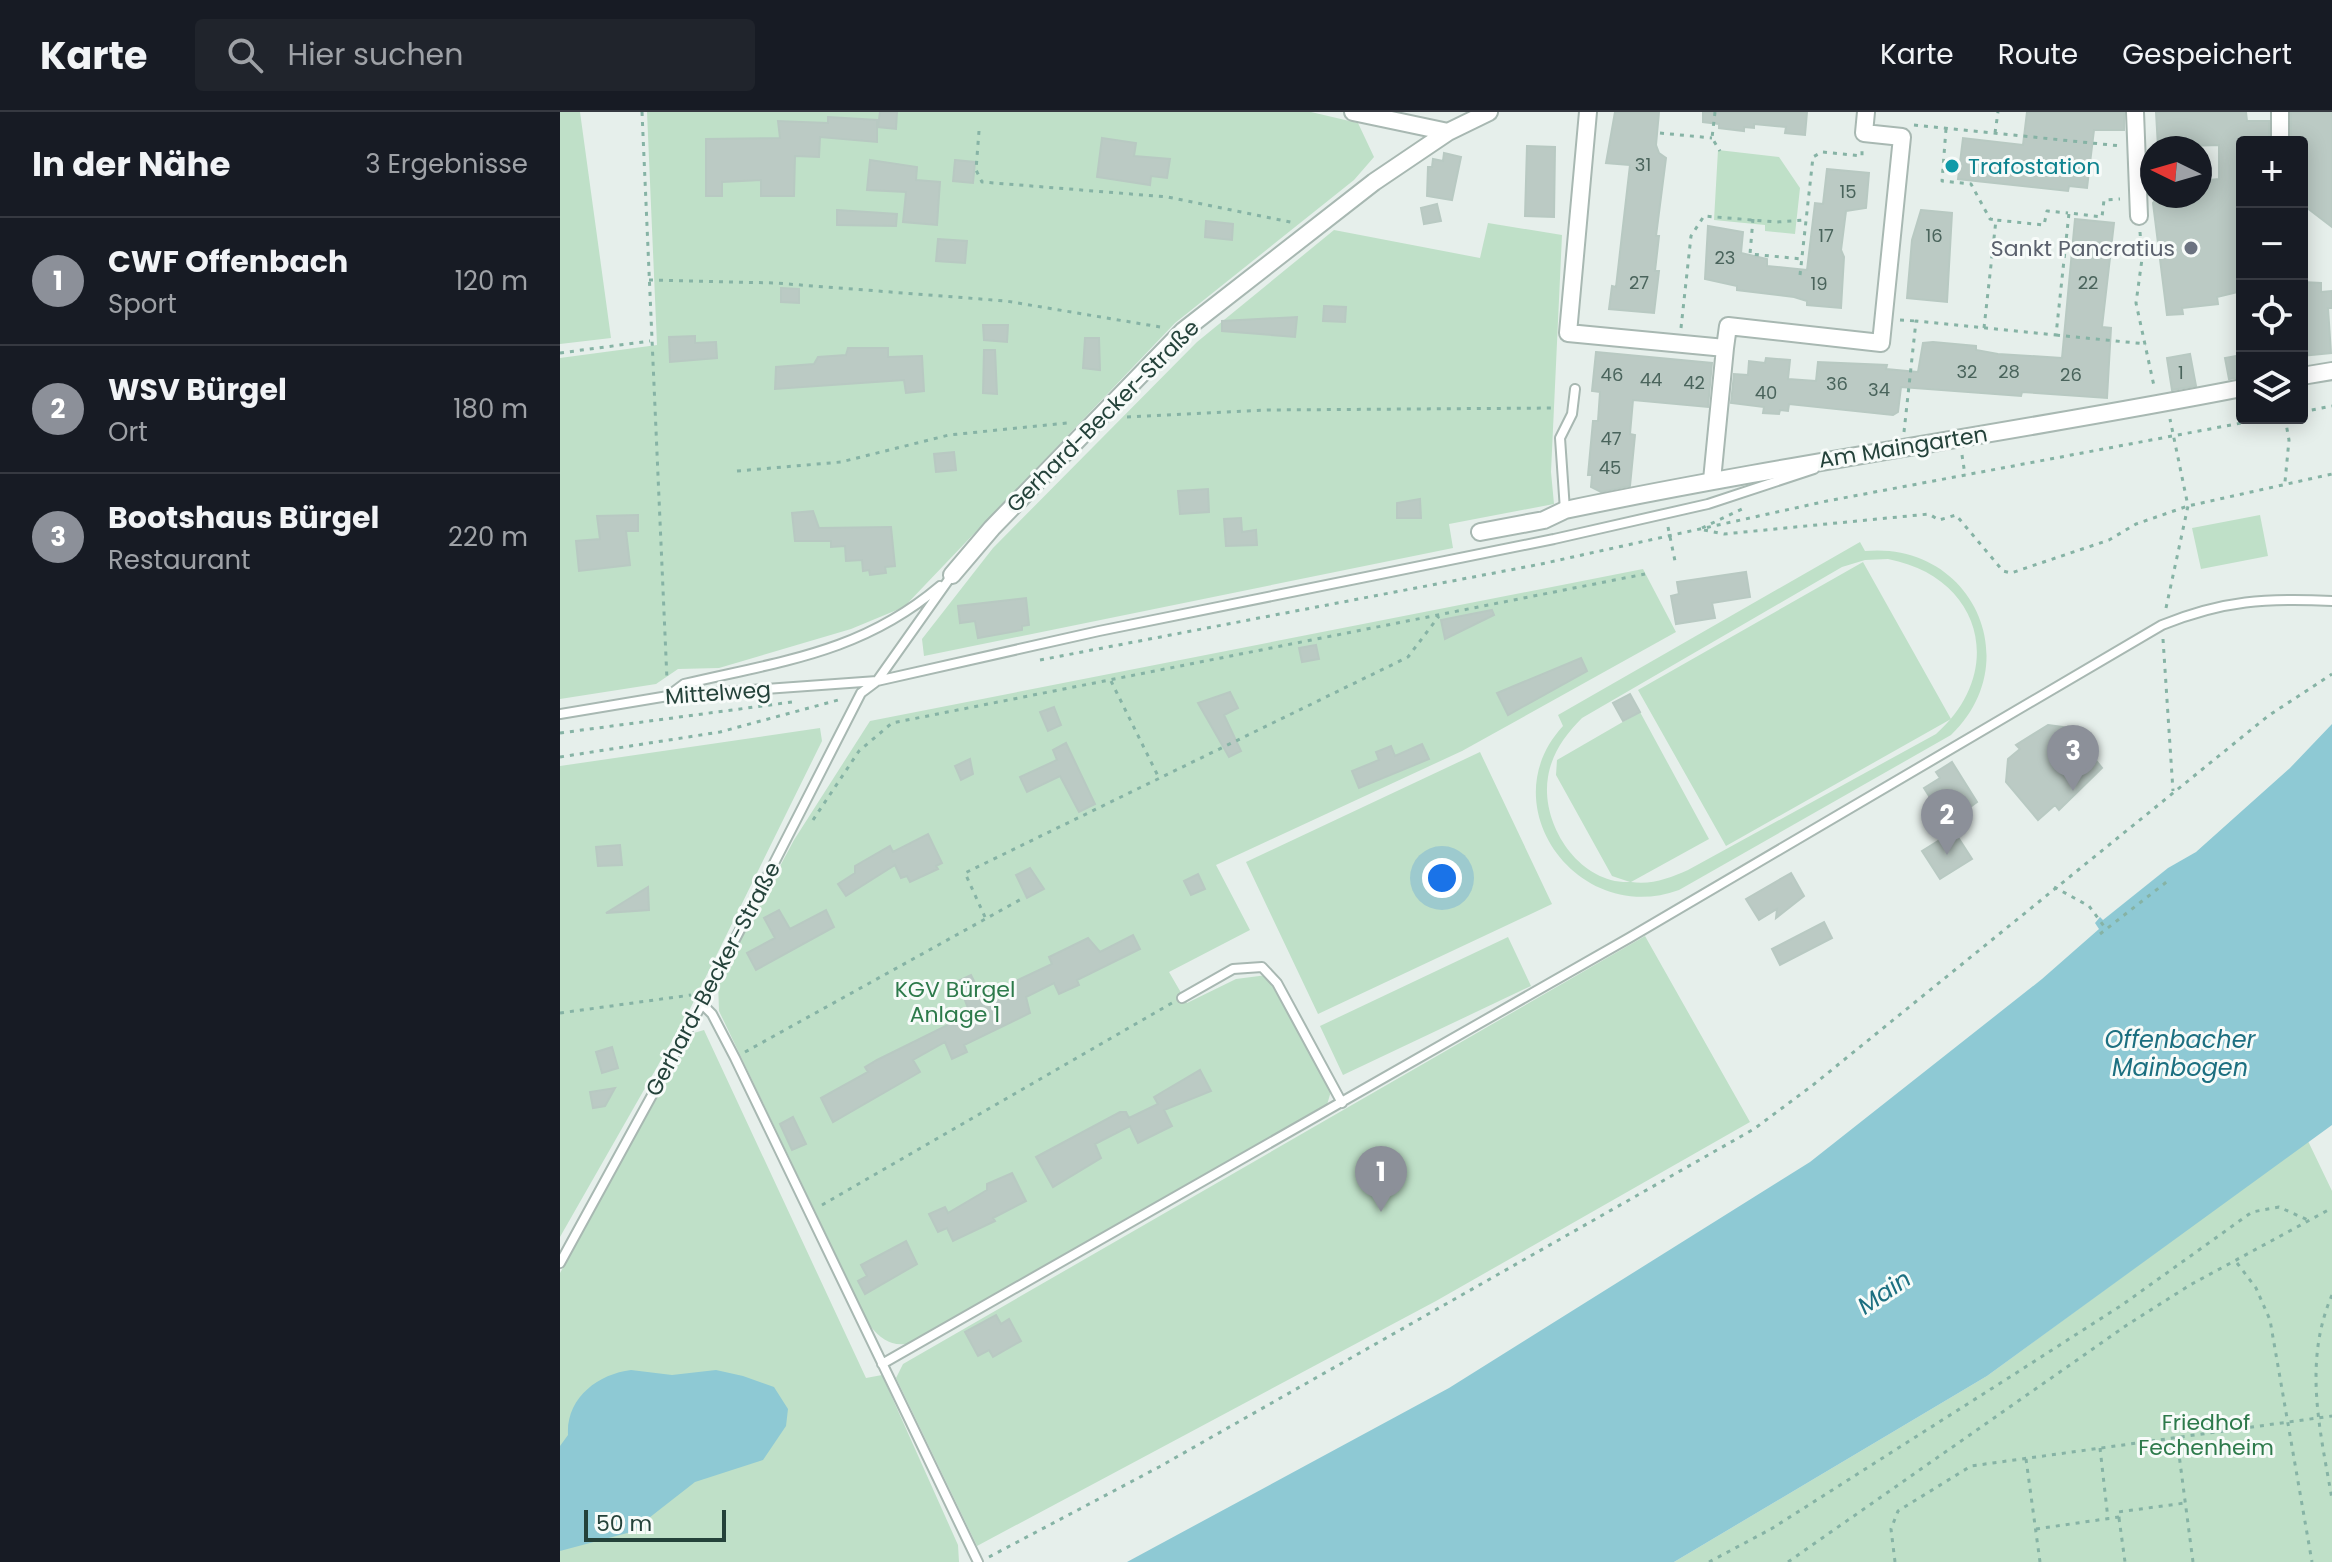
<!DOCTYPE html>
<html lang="de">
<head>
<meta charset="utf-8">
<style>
	:root { --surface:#171b24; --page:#20242c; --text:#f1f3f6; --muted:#9ea1a6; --line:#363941; --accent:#8c9099 }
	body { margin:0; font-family:Poppins,sans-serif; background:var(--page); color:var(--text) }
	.controls { position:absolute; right:24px; top:24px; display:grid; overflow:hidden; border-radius:8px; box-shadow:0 4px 20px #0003 }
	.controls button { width:72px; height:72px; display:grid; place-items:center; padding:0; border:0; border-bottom:2px solid var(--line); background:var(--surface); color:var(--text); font:40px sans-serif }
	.compass { position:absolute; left:1580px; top:24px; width:72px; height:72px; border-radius:50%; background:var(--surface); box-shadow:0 4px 20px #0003; rotate:275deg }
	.scale { position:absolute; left:24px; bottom:20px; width:142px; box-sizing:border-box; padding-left:8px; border:4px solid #24423a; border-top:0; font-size:22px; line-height:28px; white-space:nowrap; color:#24423a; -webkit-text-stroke:6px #f7fbf9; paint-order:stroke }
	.you { position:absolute; left:882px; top:766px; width:28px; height:28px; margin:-20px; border:6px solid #fff; border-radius:50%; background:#1a73e8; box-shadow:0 0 0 12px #1a73e833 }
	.badge { display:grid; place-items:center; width:52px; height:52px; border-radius:50%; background:var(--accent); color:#fff; font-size:26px; font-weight:700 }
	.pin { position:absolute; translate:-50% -66px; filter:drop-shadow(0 2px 4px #0008) }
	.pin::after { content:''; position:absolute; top:42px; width:28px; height:24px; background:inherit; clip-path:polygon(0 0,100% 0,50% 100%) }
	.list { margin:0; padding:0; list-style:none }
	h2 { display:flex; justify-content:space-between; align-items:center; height:104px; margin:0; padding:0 32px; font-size:34px }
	h2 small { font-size:26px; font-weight:400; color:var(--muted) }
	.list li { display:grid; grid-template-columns:52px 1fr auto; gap:24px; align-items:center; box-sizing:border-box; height:128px; padding:0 32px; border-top:2px solid var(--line) }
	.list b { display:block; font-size:30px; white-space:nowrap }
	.list p { margin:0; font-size:26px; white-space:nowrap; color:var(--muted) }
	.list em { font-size:26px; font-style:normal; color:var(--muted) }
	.icon { flex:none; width:44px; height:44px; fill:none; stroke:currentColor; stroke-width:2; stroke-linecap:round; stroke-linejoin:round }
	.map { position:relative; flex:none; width:1772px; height:1450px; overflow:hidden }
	header { display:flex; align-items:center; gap:48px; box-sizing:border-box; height:112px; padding:0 40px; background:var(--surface); border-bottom:2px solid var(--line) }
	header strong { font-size:38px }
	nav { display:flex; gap:44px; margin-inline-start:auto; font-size:28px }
	.search { width:560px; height:72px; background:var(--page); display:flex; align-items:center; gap:20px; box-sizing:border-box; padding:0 28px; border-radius:8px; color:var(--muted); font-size:30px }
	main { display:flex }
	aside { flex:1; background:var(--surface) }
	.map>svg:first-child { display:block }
	.green { fill:#bfe0c8; fill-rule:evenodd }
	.water { fill:#8ec9d4 }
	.building { fill:#bbcac4; stroke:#b8c9c2; stroke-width:2 }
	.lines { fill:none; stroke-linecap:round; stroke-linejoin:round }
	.lane-casing { stroke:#a8b8b2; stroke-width:12 }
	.street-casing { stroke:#a8b8b2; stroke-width:20 }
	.path { stroke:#86b3a5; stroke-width:3; stroke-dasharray:4 6; stroke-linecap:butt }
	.lane { stroke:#fff; stroke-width:8 }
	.street { stroke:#fff; stroke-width:16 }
	.culture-dot { fill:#0f9aa8; stroke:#f7fbf9; stroke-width:3 }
	.worship-dot { fill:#6b7280; stroke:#f7fbf9; stroke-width:3 }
	.labels { text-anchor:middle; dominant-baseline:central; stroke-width:6; stroke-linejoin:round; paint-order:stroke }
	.number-label { font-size:18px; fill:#4a645c }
	.culture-label { font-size:22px; fill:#0d838f; stroke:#f7fbf9; text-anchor:start }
	.worship-label { font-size:22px; fill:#5b616d; stroke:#f7fbf9; text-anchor:end }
	.street-label { font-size:22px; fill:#24423a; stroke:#f7fbf9 }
	.park-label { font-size:22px; fill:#2d7a4b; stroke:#f7fbf9 }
	.water-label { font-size:24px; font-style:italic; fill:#1c6f80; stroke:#f7fbf9 }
</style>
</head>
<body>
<header>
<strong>Karte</strong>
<div class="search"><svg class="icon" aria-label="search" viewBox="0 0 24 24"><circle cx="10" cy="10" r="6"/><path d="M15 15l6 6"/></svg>Hier suchen</div>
<nav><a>Karte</a><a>Route</a><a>Gespeichert</a></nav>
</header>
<main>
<aside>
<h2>In der Nähe<small>3 Ergebnisse</small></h2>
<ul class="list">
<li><span class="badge">1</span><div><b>CWF Offenbach</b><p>Sport</p></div><em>120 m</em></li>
<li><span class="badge">2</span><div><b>WSV Bürgel</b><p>Ort</p></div><em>180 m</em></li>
<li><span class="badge">3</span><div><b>Bootshaus Bürgel</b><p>Restaurant</p></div><em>220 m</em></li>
</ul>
</aside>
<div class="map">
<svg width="1772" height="1450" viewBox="0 0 1772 1450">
	<rect width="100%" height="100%" fill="#e6efeb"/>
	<path class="green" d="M 0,0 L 20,0 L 51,226 L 0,232 Z
		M 87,0 L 751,0 L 798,11 L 814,45 L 794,68 L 615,211 L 344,495 L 291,517 L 159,556 L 118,557 L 96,572 L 0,587 L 0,246 L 97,233 Z
		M 1158,38 L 1219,45 L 1240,76 L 1235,122 L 1205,119 L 1205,113 L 1154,108 Z
		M 928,111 L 1002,123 L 991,360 L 994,392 L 889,412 L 893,436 L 364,544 L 362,527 L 433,436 L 637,230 L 774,118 L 920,146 Z
		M 1700,403 L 1708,444 L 1641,457 L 1632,416 Z
		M 1300,430 L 1305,439 C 1411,429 1468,549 1391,623 L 1119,778 C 1019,815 929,694 1003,614 L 998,603 ZM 1328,447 C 1422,465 1447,559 1376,622 L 1128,758 C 1110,766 1092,773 1071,770 L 1149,727 L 1080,600 L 997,648 L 996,663 L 1052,764 L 1070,770 C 1019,772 980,712 988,665 C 992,641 1005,623 1022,606 L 1282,455 L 1305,448 Z
		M 1303,450 L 1391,607 L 1166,734 L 1078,578 Z
		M 1083,457 L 1116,520 L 902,639 L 656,753 L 690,818 L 609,860 L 627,891 L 676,867 L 707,863 L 771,979 L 767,993 L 352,1231 C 332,1235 323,1229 310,1214 L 159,899 L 158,870 L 234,728 L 310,609 Z
		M 260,616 L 262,629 L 129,899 L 0,1125 L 0,654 Z
		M 920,640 L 992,792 L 758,902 L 686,750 Z
		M 1085,824 L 1190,1010 L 876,1189 L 417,1434 L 336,1266 L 343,1252 Z
		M 948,825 L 971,874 L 783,963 L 760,914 Z
		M 144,918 L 306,1266 L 322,1263 L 398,1433 L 399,1450 L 0,1450 L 0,1161 L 126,932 L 134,921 Z
		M 1748,1029 L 1772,1079 L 1772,1450 L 1114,1450 L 1427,1264 Z"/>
	<path class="water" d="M 1772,612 L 1772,1013 L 1427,1264 L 1114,1450 L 567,1450 L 889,1276 L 1250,1050 L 1482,867 L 1539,817 L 1535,811 L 1540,805 L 1543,808 L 1608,756 L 1636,740 L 1730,656 Z
		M 71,1258 L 112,1263 L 156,1258 L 183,1264 L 214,1275 L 228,1297 L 226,1314 L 203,1348 L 135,1370 L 71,1420 L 0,1439 L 0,1334 L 8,1323 C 6,1286 38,1262 71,1258 Z"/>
	<path class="building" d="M 320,0 L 337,0 L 336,17 L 318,15 Z
		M 1055,0 L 1099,0 L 1096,33 L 1099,41 L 1106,46 L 1096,124 L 1099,124 L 1095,159 L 1099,159 L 1094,201 L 1049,197 L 1052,174 L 1056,175 L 1070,53 L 1046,51 Z
		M 1143,0 L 1247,0 L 1245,23 L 1225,21 L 1226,15 L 1194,12 L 1194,16 L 1184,15 L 1184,19 L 1159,16 L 1159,12 L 1143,10 Z
		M 1467,0 L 1564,0 L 1564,18 L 1534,18 L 1527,76 L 1509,74 L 1508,79 L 1398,67 L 1403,26 L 1463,33 Z
		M 1596,0 L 1686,0 L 1687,9 L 1709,9 L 1709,30 L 1682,30 L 1682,179 L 1657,185 L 1658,192 L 1622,196 L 1623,202 L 1607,203 L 1593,91 L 1598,84 L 1640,84 L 1640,69 L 1659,67 L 1659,33 L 1598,35 Z
		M 1731,0 L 1772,0 L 1772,115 L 1742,92 L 1742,30 L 1731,30 Z
		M 268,5 L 317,8 L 317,30 L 260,25 L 259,45 L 235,44 L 234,84 L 201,84 L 201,68 L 162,70 L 162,84 L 146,84 L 146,27 L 220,26 L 218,9 L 268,11 Z
		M 542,26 L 576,31 L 574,44 L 610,47 L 607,66 L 591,64 L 590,73 L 537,65 Z
		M 967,34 L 995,35 L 994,105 L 965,104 Z
		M 884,41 L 901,45 L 892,88 L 867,84 L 868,55 L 872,55 L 873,47 L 883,49 Z
		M 310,48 L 357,55 L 356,68 L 380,70 L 377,113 L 343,110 L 346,80 L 307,78 Z
		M 395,48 L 415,50 L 413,71 L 393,69 Z
		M 1267,57 L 1309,61 L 1306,96 L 1286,99 L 1281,138 L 1284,145 L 1281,196 L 1247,193 L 1247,189 L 1234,185 L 1177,178 L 1177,174 L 1145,167 L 1148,114 L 1183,120 L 1181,141 L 1207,147 L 1207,154 L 1247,158 L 1255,91 L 1263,92 Z
		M 877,92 L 881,109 L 864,112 L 861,96 Z
		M 277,98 L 337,102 L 336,114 L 277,113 Z
		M 1361,98 L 1392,101 L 1387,190 L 1347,186 L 1352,128 Z
		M 1515,107 L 1554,111 L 1542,215 L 1551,216 L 1547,286 L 1462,280 L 1461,284 L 1341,275 L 1338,300 L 1333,303 L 1229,292 L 1228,299 L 1220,298 L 1219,302 L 1203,301 L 1204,295 L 1171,291 L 1174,262 L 1188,263 L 1189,249 L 1205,251 L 1206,246 L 1230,248 L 1228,267 L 1256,269 L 1258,250 L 1327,253 L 1326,257 L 1358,260 L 1363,231 L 1373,230 L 1416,234 L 1416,238 L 1438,242 L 1502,246 Z
		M 646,109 L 673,112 L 672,128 L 645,125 Z
		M 378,127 L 407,129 L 405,151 L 376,149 Z
		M 1742,170 L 1761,171 L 1761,180 L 1772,179 L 1772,196 L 1768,196 L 1771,241 L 1742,244 Z
		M 221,176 L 239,177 L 239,191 L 221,190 Z
		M 764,194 L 786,195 L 785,210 L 763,209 Z
		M 737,205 L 735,225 L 662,219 L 662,209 Z
		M 423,213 L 448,213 L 447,230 L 424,228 Z
		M 135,224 L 135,231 L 156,230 L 157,246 L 110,250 L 109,225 Z
		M 525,226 L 539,226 L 540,258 L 523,256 Z
		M 288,236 L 328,236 L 328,245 L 362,244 L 364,279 L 346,281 L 344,268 L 215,277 L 216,255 L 254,252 L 258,245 L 286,243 Z
		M 424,238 L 435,238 L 437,282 L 423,281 Z
		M 1036,240 L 1152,251 L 1148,295 L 1073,288 L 1070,322 L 1075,323 L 1070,374 L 1041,380 L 1031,375 L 1032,363 L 1028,363 L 1033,309 L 1038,309 L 1040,280 L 1032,279 Z
		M 1630,242 L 1636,274 L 1612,278 L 1607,246 Z
		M 1682,243 L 1682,265 L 1669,267 L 1665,246 Z
		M 394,340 L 396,358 L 376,360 L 374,342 Z
		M 648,377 L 649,400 L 620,402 L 618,379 Z
		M 860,387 L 861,406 L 837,406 L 837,391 Z
		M 253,399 L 259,416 L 331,415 L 335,454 L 325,455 L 326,461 L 310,463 L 309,458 L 303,459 L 302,448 L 286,449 L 285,434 L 271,435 L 271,429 L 235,429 L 232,401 Z
		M 78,403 L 78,419 L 66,419 L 70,453 L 19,459 L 16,429 L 40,427 L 37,404 Z
		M 681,406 L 682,420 L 696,418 L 697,433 L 666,434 L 664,407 Z
		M 1186,460 L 1190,485 L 1152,491 L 1155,506 L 1116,512 L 1111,484 L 1119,482 L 1117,470 Z
		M 466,486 L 469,513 L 462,514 L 462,518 L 418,526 L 415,509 L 400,511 L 398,494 Z
		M 932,498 L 934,503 L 885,527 L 881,508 Z
		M 756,533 L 759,547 L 742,550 L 739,536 Z
		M 1021,546 L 1027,559 L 948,603 L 937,581 Z
		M 670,580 L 678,596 L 664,603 L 681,639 L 669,645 L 638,591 Z
		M 1070,582 L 1080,600 L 1063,609 L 1053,591 Z
		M 494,595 L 501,613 L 488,619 L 480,600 Z
		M 1488,613 L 1510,616 L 1542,656 L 1499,698 L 1495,693 L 1478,708 L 1446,670 L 1448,647 L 1460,637 L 1456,633 Z
		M 506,631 L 535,692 L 519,700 L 500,664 L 467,680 L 460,665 L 497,648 L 493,638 Z
		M 862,632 L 869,647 L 799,676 L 792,659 L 819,648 L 816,640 L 831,634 L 835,644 Z
		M 410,647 L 413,662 L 401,668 L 395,654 Z
		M 1392,650 L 1417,690 L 1387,712 L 1364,676 L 1380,666 L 1376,660 Z
		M 1394,719 L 1412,747 L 1380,767 L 1362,739 Z
		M 368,722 L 382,751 L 376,754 L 378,757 L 350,770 L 347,764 L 341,766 L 335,753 L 286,784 L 278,772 L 295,761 L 295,754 L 330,734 L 333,740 Z
		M 60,733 L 62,753 L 38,754 L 36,735 Z
		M 470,756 L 484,777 L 467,786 L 456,763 Z
		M 1231,761 L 1244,784 L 1216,806 L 1217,797 L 1199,808 L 1186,787 Z
		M 638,762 L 645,777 L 631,783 L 624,769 Z
		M 88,775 L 89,798 L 46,801 Z
		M 219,798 L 230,817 L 266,798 L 274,815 L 196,858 L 187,841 L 215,826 L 204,806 Z
		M 1264,810 L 1272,826 L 1220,853 L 1212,837 Z
		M 573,823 L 580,837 L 517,868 L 519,873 L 499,882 L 494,871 L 466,885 L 470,901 L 404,933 L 407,940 L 392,947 L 385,930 L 353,948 L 360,960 L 273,1010 L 261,986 L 308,960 L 305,955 L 317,948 L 410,902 L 398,869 L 411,863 L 422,885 L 492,852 L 489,845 L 528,826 L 540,840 Z
		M 52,935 L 58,956 L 42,961 L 36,940 Z
		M 640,958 L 651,979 L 604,998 L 612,1014 L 578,1031 L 570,1014 L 535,1032 L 541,1046 L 493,1075 L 476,1045 L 560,1000 L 566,1000 L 569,1006 L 598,992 L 594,985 Z
		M 55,976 L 45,994 L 33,996 L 30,980 Z
		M 233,1005 L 246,1032 L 232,1038 L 220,1012 Z
		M 452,1061 L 466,1089 L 433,1106 L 435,1109 L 393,1129 L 387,1116 L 378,1120 L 369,1102 L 385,1095 L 388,1101 L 427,1078 L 427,1072 Z
		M 346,1129 L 357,1152 L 305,1182 L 298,1169 L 307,1164 L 301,1153 Z
		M 436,1203 L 441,1212 L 449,1207 L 461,1229 L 433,1245 L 429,1238 L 418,1244 L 405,1220 Z"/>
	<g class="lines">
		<defs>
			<path id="lane" d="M 1005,398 L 1000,326 L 1012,302 L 1015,277
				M 108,584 L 124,572 C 221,549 301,541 380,474
				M 0,602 L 108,584 L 317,569 L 539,519 L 994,427 L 1148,392 L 1254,357
				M 622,886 L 673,857 L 702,855 L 717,871 L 782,991
				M 142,892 L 152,902 L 175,946 L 418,1450
				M 0,1151 L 142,892 L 301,581 L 317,569 L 392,463
				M 322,1252 L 1069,826 L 1602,513 C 1664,488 1706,486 1772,489"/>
			<path id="street" d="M 793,0 L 888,20
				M 1028,0 L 1008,221 L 1165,236 L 1152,368
				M 1575,0 L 1579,104
				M 1720,30 L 1720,0
				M 1165,236 L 1168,214 L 1321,231 L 1342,25 L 1304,21 L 1306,0
				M 1742,264 L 1772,259
				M 920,420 L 984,408 L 1005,398 C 1230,351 1457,320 1682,276
				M 392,463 L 432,416 L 623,219 L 814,70 L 888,20 L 929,0"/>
		</defs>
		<use href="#lane" class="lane-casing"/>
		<use href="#street" class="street-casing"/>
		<path class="path" d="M 82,0 L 107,568
			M 1155,0 L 1152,26 L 1160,39
			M 1354,13 L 1561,34
			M 1386,17 L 1382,69 L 1411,72 L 1430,107 L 1436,108
			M 419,19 L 416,58 L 422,70 L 608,85 L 735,111
			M 1100,21 L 1152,26
			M 1435,21 L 1438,0
			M 1193,107 L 1190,142 L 1242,147
			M 1580,120 L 1582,147 L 1576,191 L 1594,274
			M 1240,163 L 1253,45 L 1262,40 L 1302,44 L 1302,37
			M 89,168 L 215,171 L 446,189 L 600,215
			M 1340,208 L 1356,209
			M 1121,216 L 1131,124 L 1144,104 L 1216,110 L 1246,108
			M 1424,216 L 1436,108 L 1484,113 L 1487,99 L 1508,101
			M 1496,223 L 1586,232
			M 0,241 L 90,229
			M 1742,300 L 1772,294
			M 567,305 L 708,298 L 995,296
			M 1725,306 L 1729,328 L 1725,370
			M 1344,320 L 1356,209 L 1496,223 L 1509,101 L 1542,105 L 1544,88 L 1560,87
			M 1402,343 L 1405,363
			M 177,359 L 281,350 L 389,323 L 507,311
			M 1108,415 L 1116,454
			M 1142,416 L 1182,397
			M 1144,418 L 1164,422 L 1369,402 L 1379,408 L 1396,403 L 1443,459 L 1451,461 L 1549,428 L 1576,412 L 1628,394 L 1772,362
			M 1606,496 L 1628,394 L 1610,307
			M 1603,527 L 1613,679
			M 480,548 L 981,452 L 1267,389 L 1708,306
			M 551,569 L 599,666
			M 0,621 L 232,590
			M 0,645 L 160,620 L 282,587
			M 253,708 L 299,639 L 332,611 L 1085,462
			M 1494,775 L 1529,794 L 1546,817
			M 425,805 L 405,761 L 848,545 L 879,504
			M 1540,822 L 1609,768
			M 0,901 L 131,883
			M 185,940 L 465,785
			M 262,1093 L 612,891
			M 1677,1151 L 1696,1176 L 1710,1208 L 1752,1450
			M 1772,1183 C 1743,1250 1760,1318 1772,1387
			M 1617,1327 L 1633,1450
			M 1540,1336 L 1548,1407
			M 1466,1347 L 1480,1450
			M 1559,1406 L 1565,1450
			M 1476,1417 L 1559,1405 L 1558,1400 L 1625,1391
			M 429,1445 L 599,1355 L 1194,1017 L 1253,973 L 1708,604 L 1772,562
			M 1149,1450 L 1211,1417 L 1453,1263 L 1562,1193 L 1692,1100 L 1719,1095 L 1750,1109
			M 1228,1450 L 1567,1213 L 1630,1173 L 1772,1096
			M 1335,1450 L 1331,1417 L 1338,1399 L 1411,1354 L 1772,1304"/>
		<use href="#lane" class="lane"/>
		<use href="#street" class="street"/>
	</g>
	<circle class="culture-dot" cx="1392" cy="54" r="8"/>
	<circle class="worship-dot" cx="1631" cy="136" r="8"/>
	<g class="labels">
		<g class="number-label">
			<text x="1083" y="52">31</text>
			<text x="1288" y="79">15</text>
			<text x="1266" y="123">17</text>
			<text x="1374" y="123">16</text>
			<text x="1165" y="145">23</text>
			<text x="1079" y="170">27</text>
			<text x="1528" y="170">22</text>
			<text x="1259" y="171">19</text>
			<text x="1407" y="259">32</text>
			<text x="1449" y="259">28</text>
			<text x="1621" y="260">1</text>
			<text x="1052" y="262">46</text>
			<text x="1511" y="262">26</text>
			<text x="1091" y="267">44</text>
			<text x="1134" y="270">42</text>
			<text x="1277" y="271">36</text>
			<text x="1319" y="277">34</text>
			<text x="1206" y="280">40</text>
			<text x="1051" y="326">47</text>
			<text x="1050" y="355">45</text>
		</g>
		<g class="culture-label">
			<text x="1408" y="54">Trafostation</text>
		</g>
		<g class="worship-label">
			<text x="1615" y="136">Sankt Pancratius</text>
		</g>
		<g class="street-label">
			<text transform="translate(543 304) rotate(-45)">Gerhard-Becker-Straße</text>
			<text transform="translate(1343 335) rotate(-9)">Am Maingarten</text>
			<text transform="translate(158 581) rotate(-4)">Mittelweg</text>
			<text transform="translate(153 867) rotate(-62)">Gerhard-Becker-Straße</text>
		</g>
		<g class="park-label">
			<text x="395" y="877">KGV Bürgel<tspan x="395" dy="25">Anlage 1</tspan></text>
			<text x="1646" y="1310">Friedhof<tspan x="1646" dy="25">Fechenheim</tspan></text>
		</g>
		<g class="water-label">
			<text x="1620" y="927">Offenbacher<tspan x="1620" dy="28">Mainbogen</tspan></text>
			<text transform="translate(1324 1180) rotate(-34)">Main</text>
		</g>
	</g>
</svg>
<div class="controls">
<button>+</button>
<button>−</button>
<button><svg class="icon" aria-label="locate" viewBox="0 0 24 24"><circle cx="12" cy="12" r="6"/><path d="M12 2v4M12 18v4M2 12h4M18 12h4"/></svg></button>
<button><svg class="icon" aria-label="layers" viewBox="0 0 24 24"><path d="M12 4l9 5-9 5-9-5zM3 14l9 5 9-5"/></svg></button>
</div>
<svg class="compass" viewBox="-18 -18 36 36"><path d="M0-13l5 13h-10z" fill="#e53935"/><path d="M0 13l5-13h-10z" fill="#9ea1a6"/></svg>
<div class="scale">50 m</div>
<div class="you"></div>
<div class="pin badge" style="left:821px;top:1100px">1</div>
<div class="pin badge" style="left:1387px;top:743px">2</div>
<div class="pin badge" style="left:1513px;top:679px">3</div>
</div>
</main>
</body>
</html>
